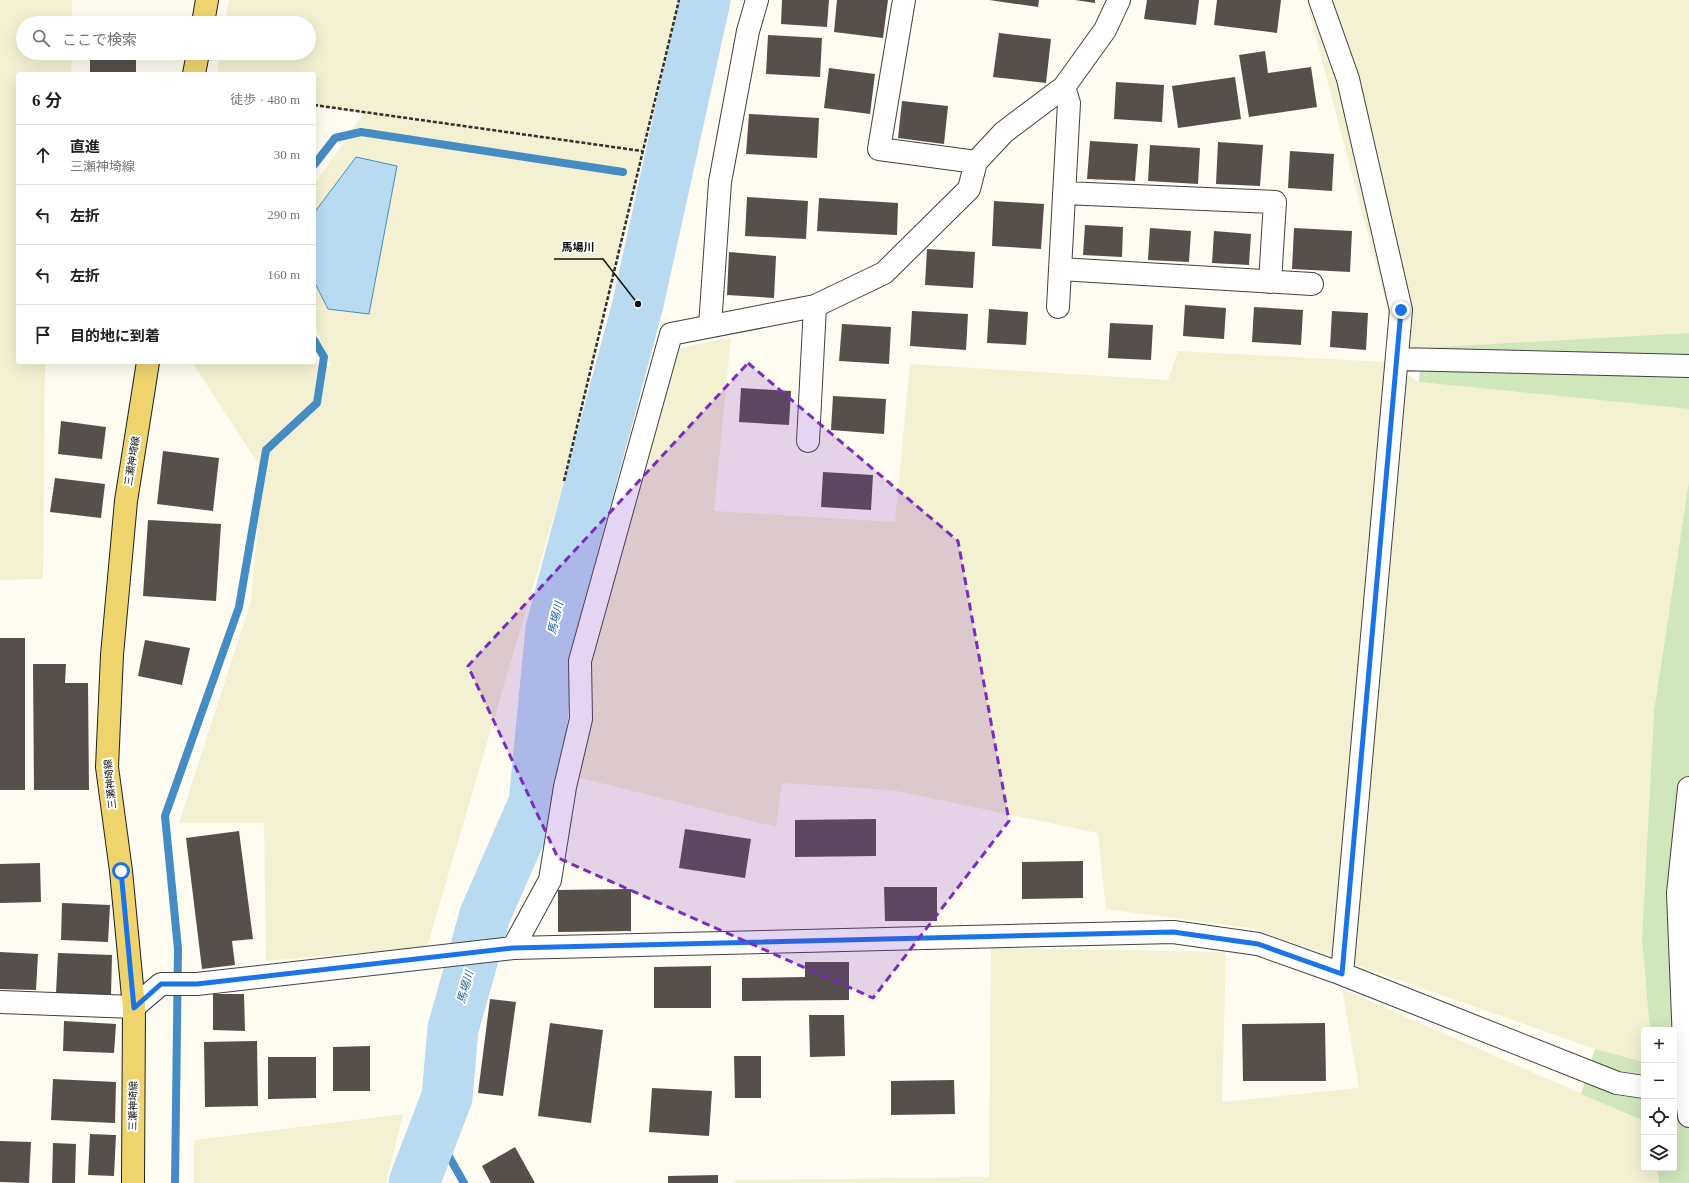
<!DOCTYPE html>
<html lang="ja">
<head>
<meta charset="utf-8">
<style>
	:root { --surface:#fff; --page:#f2f2f2; --text:#222; --muted:#767676; --line:#e0e0e0 }
	body { margin:0; font-family:"Times New Roman","Noto Sans JP",serif; background:var(--page); color:var(--text) }
	.controls { position:absolute; right:12px; bottom:12px; display:grid; overflow:hidden; border-radius:4px; box-shadow:0 4px 16px #0002 }
	.controls button { width:36px; height:36px; display:grid; place-items:center; padding:0; border:0; border-bottom:1px solid var(--line); background:var(--surface); color:var(--text); font:20px sans-serif }
	.stop { position:absolute; width:12px; height:12px; margin:-9px; border:3px solid #1a73e8; border-radius:50%; background:#fff }
	.stop.end { background:#1a73e8; border-color:#fff; box-shadow:0 1px 4px #0008 }
	.list { margin:0; padding:0; list-style:none }
	h2 { display:flex; justify-content:space-between; align-items:center; height:52px; margin:0; padding:0 16px; font-size:17px }
	h2 small { font-size:13px; font-weight:400; color:var(--muted) }
	.list li { display:grid; grid-template-columns:26px 1fr auto; gap:12px; align-items:center; box-sizing:border-box; height:60px; padding:0 16px; border-top:1px solid var(--line) }
	.list b { display:block; font-size:15px; white-space:nowrap }
	.list p { margin:0; font-size:13px; white-space:nowrap; color:var(--muted) }
	.list em { font-size:13px; font-style:normal; color:var(--muted) }
	.icon { flex:none; width:22px; height:22px; fill:none; stroke:currentColor; stroke-width:2; stroke-linecap:round; stroke-linejoin:round }
	.map { position:relative; flex:none; width:1689px; height:1183px; overflow:hidden }
	.search { position:absolute; background:var(--surface); box-shadow:0 4px 16px #0002; left:16px; top:16px; width:300px; height:44px; display:flex; align-items:center; gap:10px; box-sizing:border-box; padding:0 14px; border-radius:22px; color:var(--muted); font-size:15px }
	.panel { position:absolute; background:var(--surface); box-shadow:0 4px 16px #0002; left:16px; top:72px; width:300px; height:292px; border-radius:4px }
	.map>svg:first-child { display:block }
	.farmland { fill:#f3f1d1 }
	.green { fill:#d0e6bb }
	.water { fill:#b8dbf2; stroke:#438dc4 }
	.lines { fill:none; stroke-linecap:round; stroke-linejoin:round }
	.stream { stroke:#438dc4; stroke-width:8 }
	.river { stroke:#b8dbf2; stroke-width:51 }
	.building { fill:#564f4b }
	.minor-casing { stroke:#414141; stroke-width:24 }
	.primary-casing { stroke:#1f1f1f; stroke-width:24 }
	.path { stroke:#303030; stroke-width:2.5; stroke-dasharray:4 2; stroke-linecap:butt }
	.minor { stroke:#fff; stroke-width:22 }
	.primary { stroke:#efd46e; stroke-width:22 }
	.route { stroke:#1a73e8; stroke-width:5 }
	.marked { fill:#7b2cbf; fill-opacity:0.2; stroke:#7b2cbf; stroke-width:3; stroke-dasharray:8 5; stroke-linejoin:round }
	.labels { text-anchor:middle; dominant-baseline:central; stroke-width:4; stroke-linejoin:round; paint-order:stroke }
	.street-label { font-size:10px; fill:#0e0e0e; stroke:#fff }
	.water-label { font-size:11px; font-style:italic; fill:#1f5f98; stroke:#fff }
	.leader { fill:none; stroke:#0e0e0e; stroke-width:1.5 }
	.callout-dot { fill:#0e0e0e; stroke:#fff; stroke-width:1.5 }
	.callout-label { font-size:11px; text-anchor:middle; font-weight:bold; fill:#0e0e0e; stroke:#fff; stroke-width:4; stroke-linejoin:round; paint-order:stroke }
</style>
</head>
<body>
<div class="map">
<svg width="1689" height="1183" viewBox="0 0 1689 1183">
	<rect width="100%" height="100%" fill="#fefcf0"/>
	<path class="farmland" d="M 0,0 L 72,0 L 72,23 L 23,23 L 23,53 L 72,53 L 71,74 L 18,74 L 18,362 L 45,362 L 43,579 L 0,580 Z
		M 229,0 L 679,0 L 564,481 L 427,947 L 266,961 L 264,823 L 179,823 L 251,601 L 263,471 L 192,362 L 296,362 L 331,366 L 314,322 L 314,185 L 364,113 L 314,105 L 314,74 L 217,74 L 220,53 L 309,53 L 309,23 L 225,23 Z
		M 1306,0 L 1689,0 L 1689,333 L 1421,348 L 1386,362 L 1419,382 L 1689,409 L 1689,481 L 1654,711 L 1642,940 L 1650,1030 L 1644,1030 L 1644,1062 L 1595,1049 L 1251,928 L 1106,909 L 1098,833 L 892,790 L 782,783 L 776,827 L 577,777 L 590,658 L 674,350 L 731,337 L 714,511 L 895,522 L 910,364 L 1168,380 L 1178,351 L 1386,362 L 1388,310 Z
		M 991,948 L 1226,952 L 1222,1102 L 1359,1088 L 1342,989 L 1644,1121 L 1644,1168 L 1657,1168 L 1659,1183 L 735,1183 L 736,1180 L 989,1177 Z
		M 403,1114 L 386,1183 L 194,1183 L 194,1140 Z"/>
	<path class="green" d="M 1689,333 L 1689,409 L 1419,382 L 1421,348 Z
		M 1689,481 L 1689,1183 L 1659,1183 L 1657,1168 L 1674,1168 L 1674,1030 L 1650,1030 L 1642,940 L 1654,711 Z
		M 1595,1049 L 1644,1062 L 1644,1121 L 1581,1094 Z"/>
	<path class="water" d="M 356,157 L 397,166 L 369,314 L 328,309 L 314,281 L 314,213 Z"/>
	<g class="lines">
		<path class="stream" d="M 314,165 L 335,138 L 361,132 L 623,172
			M 447,1097 L 443,1146 L 464,1183
			M 175,1183 L 178,949 L 165,816 L 239,607 L 266,450 L 317,403 L 324,357 L 314,340"/>
		<path class="river" d="M 414,1183 L 447,1097 L 453,1029 L 485,915 L 534,803 L 551,629 L 638,304 L 705,0"/>
	</g>
	<path class="building" d="M 782,0 L 829,0 L 827,27 L 781,24 Z
		M 837,0 L 888,0 L 883,38 L 834,32 Z
		M 989,0 L 1039,0 L 1038,7 Z
		M 1075,0 L 1095,0 L 1095,3 Z
		M 1147,0 L 1199,0 L 1196,25 L 1144,19 Z
		M 1217,0 L 1281,0 L 1277,33 L 1214,25 Z
		M 999,33 L 1051,39 L 1046,83 L 993,77 Z
		M 768,35 L 822,38 L 820,77 L 766,74 Z
		M 1265,51 L 1268,73 L 1311,67 L 1317,107 L 1249,117 L 1239,55 Z
		M 90,53 L 136,53 L 136,72 L 90,72 Z
		M 829,68 L 875,74 L 870,114 L 824,108 Z
		M 1235,77 L 1241,119 L 1178,128 L 1172,86 Z
		M 1116,82 L 1164,85 L 1162,122 L 1114,119 Z
		M 902,101 L 948,106 L 944,144 L 898,138 Z
		M 749,114 L 819,118 L 817,158 L 746,154 Z
		M 1090,141 L 1138,144 L 1135,181 L 1087,179 Z
		M 1218,142 L 1263,145 L 1260,186 L 1216,184 Z
		M 1150,145 L 1200,148 L 1198,184 L 1148,181 Z
		M 1290,151 L 1334,154 L 1332,191 L 1288,188 Z
		M 747,197 L 808,201 L 806,239 L 745,236 Z
		M 819,198 L 898,203 L 897,235 L 817,231 Z
		M 994,201 L 1044,204 L 1041,249 L 992,246 Z
		M 1085,225 L 1123,227 L 1122,257 L 1083,255 Z
		M 1150,228 L 1191,231 L 1189,262 L 1148,260 Z
		M 1294,228 L 1352,231 L 1350,272 L 1292,269 Z
		M 1214,231 L 1251,234 L 1249,265 L 1212,263 Z
		M 927,249 L 975,252 L 973,288 L 925,285 Z
		M 729,252 L 776,256 L 774,298 L 727,295 Z
		M 1185,305 L 1226,308 L 1224,339 L 1183,336 Z
		M 1254,307 L 1303,310 L 1301,345 L 1252,342 Z
		M 989,309 L 1028,312 L 1026,345 L 987,343 Z
		M 912,311 L 968,314 L 966,350 L 910,346 Z
		M 1332,311 L 1368,313 L 1366,350 L 1330,347 Z
		M 1110,323 L 1153,325 L 1151,360 L 1108,358 Z
		M 842,324 L 891,327 L 889,364 L 839,361 Z
		M 741,388 L 791,391 L 789,425 L 739,422 Z
		M 833,396 L 886,399 L 884,434 L 831,430 Z
		M 61,421 L 106,427 L 102,459 L 58,454 Z
		M 163,451 L 219,458 L 213,511 L 157,504 Z
		M 823,472 L 873,475 L 871,510 L 821,507 Z
		M 55,478 L 105,484 L 101,518 L 50,512 Z
		M 148,520 L 221,524 L 216,601 L 143,596 Z
		M 0,638 L 25,638 L 25,790 L 0,790 Z
		M 145,640 L 190,648 L 182,685 L 138,676 Z
		M 33,664 L 66,664 L 65,683 L 88,683 L 89,790 L 34,790 Z
		M 876,819 L 876,856 L 795,857 L 795,820 Z
		M 685,829 L 751,839 L 745,878 L 679,868 Z
		M 239,831 L 253,939 L 232,941 L 235,965 L 202,969 L 186,838 Z
		M 1083,861 L 1083,898 L 1022,899 L 1022,862 Z
		M 40,863 L 41,902 L 0,903 L 0,864 Z
		M 884,887 L 937,887 L 937,921 L 885,921 Z
		M 631,889 L 631,931 L 558,932 L 558,890 Z
		M 62,903 L 110,905 L 108,942 L 61,940 Z
		M 0,952 L 38,954 L 36,990 L 0,989 Z
		M 58,953 L 112,955 L 111,996 L 56,993 Z
		M 805,962 L 849,962 L 849,1000 L 742,1001 L 742,978 L 805,977 Z
		M 711,966 L 711,1008 L 654,1008 L 654,967 Z
		M 213,994 L 244,994 L 245,1031 L 213,1030 Z
		M 490,999 L 516,1002 L 503,1096 L 478,1093 Z
		M 809,1015 L 844,1015 L 845,1056 L 810,1057 Z
		M 64,1021 L 116,1024 L 114,1053 L 63,1051 Z
		M 550,1023 L 603,1030 L 591,1123 L 538,1116 Z
		M 1325,1023 L 1326,1081 L 1243,1081 L 1242,1024 Z
		M 257,1041 L 258,1106 L 205,1107 L 204,1042 Z
		M 370,1046 L 370,1091 L 333,1091 L 333,1047 Z
		M 734,1056 L 761,1056 L 761,1098 L 735,1098 Z
		M 268,1057 L 316,1057 L 316,1098 L 268,1099 Z
		M 53,1079 L 116,1082 L 115,1123 L 51,1120 Z
		M 954,1080 L 955,1114 L 891,1115 L 891,1081 Z
		M 652,1088 L 712,1091 L 709,1136 L 649,1132 Z
		M 90,1134 L 116,1135 L 114,1176 L 88,1175 Z
		M 0,1141 L 31,1142 L 29,1183 L 0,1182 Z
		M 53,1143 L 76,1144 L 75,1183 L 52,1183 Z
		M 515,1147 L 535,1183 L 491,1183 L 482,1166 Z
		M 718,1175 L 718,1183 L 668,1183 L 668,1176 Z"/>
	<g class="lines">
		<defs>
			<path id="minor" d="M 904,0 L 879,149 L 976,162
				M 1320,0 L 1348,79 L 1401,310 L 1342,974
				M 1064,193 L 1275,202 L 1270,282
				M 1060,269 L 1312,284
				M 1058,307 L 1069,103 L 1064,87
				M 710,326 L 720,182 L 748,31 L 757,0
				M 1397,359 L 1689,366
				M 808,441 L 815,306
				M 1689,788 L 1678,893 L 1686,1092 L 1689,1116
				M 513,948 L 550,880 L 565,787 L 581,719 L 580,661 L 671,334 L 815,306 L 884,273 L 969,189 L 976,162 L 1004,132 L 1064,87 L 1105,30 L 1119,0
				M 0,1002 L 134,1007 L 161,984 L 197,984 L 513,948 L 1173,932 L 1258,944 L 1342,974 L 1617,1083 L 1644,1087"/>
			<path id="primary" d="M 203,23 L 207,0
				M 194,74 L 198,53
				M 133,1183 L 134,1007 L 121,871 L 107,767 L 112,655 L 126,501 L 148,362"/>
		</defs>
		<use href="#minor" class="minor-casing"/>
		<use href="#primary" class="primary-casing"/>
		<path class="path" d="M 314,105 L 642,151
			M 564,481 L 679,0"/>
		<use href="#minor" class="minor"/>
		<use href="#primary" class="primary"/>
	</g>
	<g class="lines">
		<path class="route" d="M 121,871 L 134,1008 L 161,984 L 197,984 L 513,948 L 1173,932 L 1258,944 L 1342,974 L 1401,310"/>
	</g>
	<path class="marked" d="M 748,363 L 958,541 L 1009,821 L 873,998 L 558,858 L 468,666 Z"/>
	<g class="labels">
		<g class="street-label">
			<text transform="translate(132 461) rotate(-81)">三瀬神埼線</text>
			<text transform="translate(110 784) rotate(-96)">三瀬神埼線</text>
			<text transform="translate(133 1106) rotate(-89)">三瀬神埼線</text>
		</g>
		<g class="water-label">
			<text transform="translate(555 618) rotate(-77)">馬場川</text>
			<text transform="translate(465 987) rotate(-75)">馬場川</text>
		</g>
	</g>
	<path class="leader" d="M638 304L603 259H554"/>
	<circle class="callout-dot" cx="638" cy="304" r="4"/>
	<g class="callout-label">
		<text x="578" y="251">馬場川</text>
	</g>
</svg>
<div class="controls">
<button>+</button>
<button>−</button>
<button><svg class="icon" aria-label="locate" viewBox="0 0 24 24"><circle cx="12" cy="12" r="6"/><path d="M12 2v4M12 18v4M2 12h4M18 12h4"/></svg></button>
<button><svg class="icon" aria-label="layers" viewBox="0 0 24 24"><path d="M12 4l9 5-9 5-9-5zM3 14l9 5 9-5"/></svg></button>
</div>
<div class="stop" style="left:121px;top:871px"></div>
<div class="stop end" style="left:1401px;top:310px"></div>
<div class="search"><svg class="icon" aria-label="search" viewBox="0 0 24 24"><circle cx="10" cy="10" r="6"/><path d="M15 15l6 6"/></svg>ここで検索</div>
<section class="panel">
<h2>6 分<small>徒歩 · 480 m</small></h2>
<ul class="list">
<li><svg class="icon" aria-label="ahead" viewBox="0 0 24 24"><path d="M12 20V5M6 11l6-6 6 6"/></svg><div><b>直進</b><p>三瀬神埼線</p></div><em>30 m</em></li>
<li><svg class="icon" aria-label="left" viewBox="0 0 24 24"><path d="M17 20v-9H6M10 6l-5 5 5 5"/></svg><div><b>左折</b></div><em>290 m</em></li>
<li><svg class="icon" aria-label="left" viewBox="0 0 24 24"><path d="M17 20v-9H6M10 6l-5 5 5 5"/></svg><div><b>左折</b></div><em>160 m</em></li>
<li><svg class="icon" aria-label="arrive" viewBox="0 0 24 24"><path d="M6 21V4h12l-3 4 3 4H6"/></svg><div><b>目的地に到着</b></div></li>
</ul>
</section>
</div>
</body>
</html>
